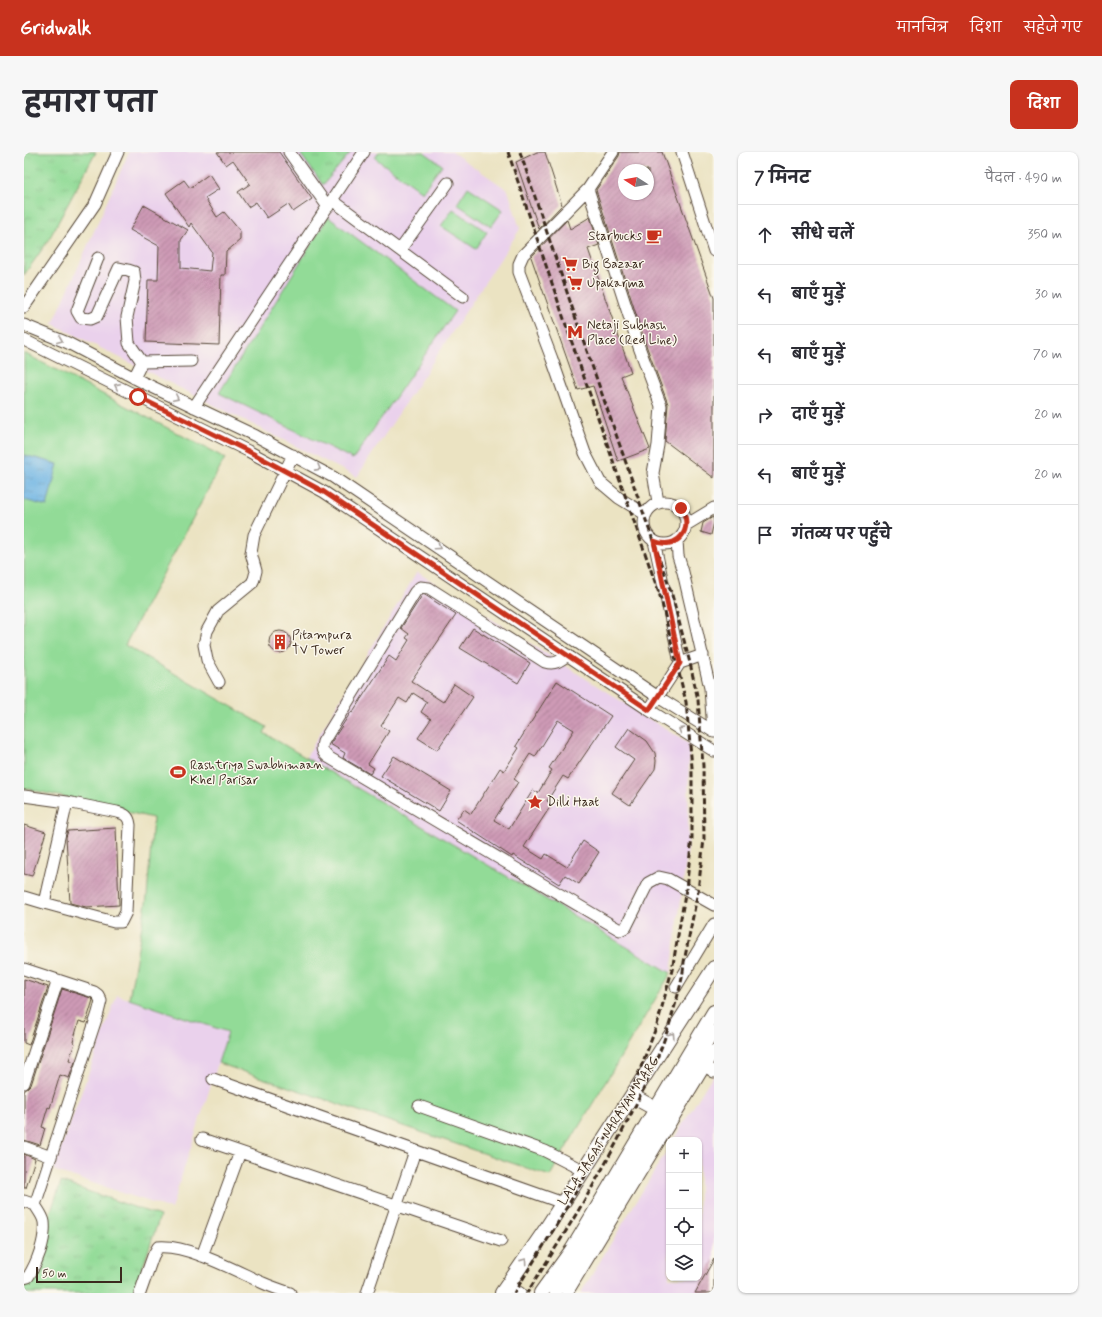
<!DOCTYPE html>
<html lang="hi">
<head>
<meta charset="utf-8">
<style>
	:root { --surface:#fff; --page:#f7f7f7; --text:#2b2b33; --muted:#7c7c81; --line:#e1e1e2; --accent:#c8321e }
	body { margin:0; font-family:Mynerve,"Playpen Sans Deva",sans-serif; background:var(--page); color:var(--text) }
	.controls { position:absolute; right:12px; bottom:12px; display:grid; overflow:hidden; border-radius:8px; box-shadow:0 1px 3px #0004 }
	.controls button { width:36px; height:36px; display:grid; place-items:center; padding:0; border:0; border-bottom:1px solid var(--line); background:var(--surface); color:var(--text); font:20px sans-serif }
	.compass { position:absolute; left:594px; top:12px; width:36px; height:36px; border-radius:50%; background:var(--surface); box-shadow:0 1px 3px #0004; rotate:281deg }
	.scale { position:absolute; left:12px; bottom:10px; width:86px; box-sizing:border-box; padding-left:4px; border:2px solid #3b2a1e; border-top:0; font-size:11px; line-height:14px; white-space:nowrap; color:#3b2a1e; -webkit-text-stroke:3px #fbf7ec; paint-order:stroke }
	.stop { position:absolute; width:12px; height:12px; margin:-9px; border:3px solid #c8321e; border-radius:50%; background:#fff }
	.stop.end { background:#c8321e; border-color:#fff; box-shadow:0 1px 4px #0008 }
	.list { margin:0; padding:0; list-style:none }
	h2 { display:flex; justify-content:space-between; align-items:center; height:52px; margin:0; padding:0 16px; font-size:17px }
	h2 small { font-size:13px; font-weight:400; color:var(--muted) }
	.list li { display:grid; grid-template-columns:26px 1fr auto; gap:12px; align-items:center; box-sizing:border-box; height:60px; padding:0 16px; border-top:1px solid var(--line) }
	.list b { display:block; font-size:15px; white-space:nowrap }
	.list em { font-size:13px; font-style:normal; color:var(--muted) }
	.icon { flex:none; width:22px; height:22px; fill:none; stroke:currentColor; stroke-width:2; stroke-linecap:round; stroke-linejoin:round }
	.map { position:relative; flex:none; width:690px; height:1141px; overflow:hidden; border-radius:8px }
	header { display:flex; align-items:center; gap:24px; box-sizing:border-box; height:56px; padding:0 20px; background:var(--accent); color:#fff }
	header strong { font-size:19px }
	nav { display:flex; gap:22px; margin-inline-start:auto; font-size:14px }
	.intro { display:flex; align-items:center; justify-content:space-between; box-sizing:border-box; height:96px; padding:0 24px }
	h1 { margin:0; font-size:28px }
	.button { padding:10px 18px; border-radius:8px; background:var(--accent); color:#fff; font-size:14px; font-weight:700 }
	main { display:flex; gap:24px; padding:0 24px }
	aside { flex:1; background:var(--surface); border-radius:8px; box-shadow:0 1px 3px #0004 }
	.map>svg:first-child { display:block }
	.built { fill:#ead1ec }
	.grass { fill:url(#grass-tufts); stroke:#66825a }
	.garden { fill:#92db97; stroke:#66825a }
	.water { fill:url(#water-ripples); stroke:#546e80 }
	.building { fill:url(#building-hatch); fill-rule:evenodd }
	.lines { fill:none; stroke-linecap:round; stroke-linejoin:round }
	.minor-casing { stroke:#554637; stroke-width:13 }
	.major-casing { stroke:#554637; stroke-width:16 }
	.minor { stroke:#fff; stroke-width:11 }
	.major { stroke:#fff; stroke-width:14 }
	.rail { stroke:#3b2a1e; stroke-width:3; stroke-dasharray:6 3; stroke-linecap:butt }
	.oneway { stroke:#a79f9a }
	.route { stroke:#c8321e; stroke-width:5 }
	.labels { text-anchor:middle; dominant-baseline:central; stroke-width:3; stroke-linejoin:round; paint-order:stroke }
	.poi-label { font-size:13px; fill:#3b2a1e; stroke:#fbf7ec; text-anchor:start }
	.street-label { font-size:13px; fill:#3b2a1e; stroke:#fbf7ec }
</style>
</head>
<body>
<header>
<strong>Gridwalk</strong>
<nav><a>मानचित्र</a><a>दिशा</a><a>सहेजे गए</a></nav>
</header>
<div class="intro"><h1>हमारा पता</h1><a class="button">दिशा</a></div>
<main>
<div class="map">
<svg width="690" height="1141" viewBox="0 0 690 1141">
	<defs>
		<pattern id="grass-tufts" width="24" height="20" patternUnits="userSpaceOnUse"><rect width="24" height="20" fill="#92db97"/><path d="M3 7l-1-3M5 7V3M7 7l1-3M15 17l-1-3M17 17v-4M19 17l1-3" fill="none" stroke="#7fbc82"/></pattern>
		<pattern id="water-ripples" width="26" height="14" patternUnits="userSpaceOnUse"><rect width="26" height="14" fill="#6cb3e3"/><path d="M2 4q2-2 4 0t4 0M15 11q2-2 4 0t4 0" fill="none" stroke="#5a92b7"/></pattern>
		<pattern id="building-hatch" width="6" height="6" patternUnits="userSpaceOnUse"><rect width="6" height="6" fill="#ce9ab6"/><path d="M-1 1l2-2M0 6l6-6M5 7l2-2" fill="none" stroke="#a87e93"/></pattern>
	</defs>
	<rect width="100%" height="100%" fill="#fbf7ec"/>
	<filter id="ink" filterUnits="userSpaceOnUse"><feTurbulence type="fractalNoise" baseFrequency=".025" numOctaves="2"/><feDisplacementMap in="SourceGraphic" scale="8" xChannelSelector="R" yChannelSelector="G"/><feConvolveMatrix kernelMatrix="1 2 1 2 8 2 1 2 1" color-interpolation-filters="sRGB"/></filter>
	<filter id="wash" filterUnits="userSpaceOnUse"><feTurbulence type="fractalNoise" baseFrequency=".012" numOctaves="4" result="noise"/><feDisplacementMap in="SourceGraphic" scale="16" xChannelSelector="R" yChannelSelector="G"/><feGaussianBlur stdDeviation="0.9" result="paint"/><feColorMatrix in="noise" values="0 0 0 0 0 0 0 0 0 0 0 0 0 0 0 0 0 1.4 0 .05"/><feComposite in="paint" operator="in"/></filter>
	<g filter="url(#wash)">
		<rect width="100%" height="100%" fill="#ebe3c2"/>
		<path class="built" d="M 105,0 L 428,0 L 484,38 L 496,77 L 333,325 L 29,172 Z
			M 393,420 L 665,592 L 664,695 L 647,821 L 282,605 Z
			M 93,843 L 204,880 L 147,1057 L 29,1018 Z
			M 690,921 L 690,1141 L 558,1141 L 558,1139 L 645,995 L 645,1126 L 675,1126 L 675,988 L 649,988 Z"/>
		<path class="grass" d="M 0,0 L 72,0 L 24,89 L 0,123 Z
			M 275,0 L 327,0 L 299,33 Z
			M 37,1030 L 136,1064 L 110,1141 L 0,1141 L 0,1137 Z"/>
		<path class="garden" d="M 355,0 L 400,0 L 418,13 L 398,40 L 351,6 Z
			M 444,35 L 479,58 L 467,75 L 433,52 Z
			M 429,57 L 463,80 L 452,97 L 417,74 Z
			M 304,65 L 431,159 L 329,307 L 195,241 Z
			M 0,201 L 201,306 L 101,493 L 243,575 L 240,581 L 647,821 L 536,1006 L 526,1024 L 194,911 L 204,880 L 105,847 L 123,745 L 129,666 L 0,636 Z"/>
		<path class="water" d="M 0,303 L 34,312 L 23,354 L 0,348 Z"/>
		<g id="blocks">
			<path class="building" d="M 193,0 L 255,0 L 288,47 L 269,60 L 264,52 L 243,66 L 232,50 L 224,55 L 214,40 L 226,32 L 209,8 L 202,13 Z
				M 513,0 L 521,0 L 538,53 L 515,77 L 492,10 Z
				M 596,0 L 638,0 L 690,146 L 690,326 L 641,289 L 644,252 L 622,193 L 572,38 L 595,4 ZM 600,18 L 624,18 L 624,42 L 600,42 Z
				M 185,22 L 195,37 L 181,46 L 193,65 L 200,60 L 216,79 L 216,88 L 202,100 L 201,123 L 197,123 L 195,193 L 122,190 L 124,128 L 134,128 L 135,94 L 106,78 L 120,53 L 164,78 L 157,88 L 157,116 L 186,119 L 188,100 L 167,71 L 165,75 L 142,41 L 160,28 L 166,36 Z
				M 566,65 L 575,93 L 564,97 L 607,220 L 597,224 L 626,297 L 594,309 L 569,234 L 554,238 L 507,105 L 543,68 L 546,77 Z
				M 689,365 L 690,370 L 687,383 L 677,380 L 679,371 Z
				M 399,442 L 401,443 L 432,463 L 387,529 L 419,550 L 430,532 L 449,545 L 413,598 L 394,586 L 407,567 L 397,560 L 403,550 L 389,541 L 383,551 L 375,546 L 357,574 L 365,579 L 344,612 L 350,616 L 346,622 L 319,606 L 321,601 L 306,592 L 327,560 L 328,561 L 365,504 L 372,509 L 385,488 L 382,486 L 385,482 L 377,476 Z
				M 449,476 L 506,511 L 494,531 L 436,496 Z
				M245 490a11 11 0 1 1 22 0a11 11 0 1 1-22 0Z
				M 533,529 L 587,564 L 544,627 L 539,624 L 523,649 L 528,652 L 500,695 L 519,707 L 522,702 L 543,715 L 559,689 L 575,700 L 555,732 L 541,723 L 535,732 L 489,703 L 488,705 L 432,668 L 440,657 L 447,662 L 476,616 L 480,619 L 495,596 L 492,594 ZM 534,568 L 550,578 L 525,616 L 528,618 L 514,641 L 509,638 L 485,677 L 470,668 L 494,630 L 490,627 L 506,602 L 511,605 Z
				M 605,576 L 623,589 L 631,601 L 632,609 L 631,617 L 606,653 L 588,641 L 610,608 L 592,595 Z
				M 370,604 L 427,639 L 415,659 L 357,624 Z
				M 0,673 L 22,680 L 8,724 L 0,722 Z
				M 92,676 L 95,753 L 62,755 L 46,751 L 42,685 L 44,679 Z
				M 0,827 L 24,835 L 5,893 L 0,891 Z
				M 38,837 L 67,846 L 69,848 L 62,871 L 55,869 L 49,890 L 51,891 L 45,908 L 51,910 L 45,926 L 36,923 L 26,956 L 24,955 L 18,975 L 21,976 L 16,993 L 0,988 L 0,940 L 1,938 L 4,936 L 7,933 Z
				M 0,1002 L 11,1007 L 2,1036 L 0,1036 Z
				M 690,1107 L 690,1141 L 671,1141 Z"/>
		</g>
	</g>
	<g filter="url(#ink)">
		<use href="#blocks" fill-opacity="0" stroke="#554637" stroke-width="1"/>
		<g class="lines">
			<defs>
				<path id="minor" d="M 265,0 L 304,55
					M 589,0 L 564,37 L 499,103 L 495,112 L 495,120 L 528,207 L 561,301 L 576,330 L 595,346 L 621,362
					M 658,0 L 690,99
					M 564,37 L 615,195 L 637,254 L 634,293 L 629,321 L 634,350
					M 308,48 L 439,145
					M 376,98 L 424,31
					M 74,106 L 53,159 L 57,166 L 66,167 L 73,164 L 95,116 L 104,118 L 110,120 L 111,129 L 103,165 L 105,191 L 118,210
					M 0,155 L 71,52 L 94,0
					M 0,173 L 44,191 L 120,231 L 232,284 L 309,325 L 634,545 L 690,580
					M 0,188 L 224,299 L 300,340 L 625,558 L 690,599
					M 110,226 L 118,210 L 167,209
					M 170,255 L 340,0
					M620 371a21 21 0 1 1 42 0a21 21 0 1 1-42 0Z
					M 662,373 L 690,356
					M 653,388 L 654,404 L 659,420 L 686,536 L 689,579
					M 544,503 C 536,509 531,513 521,510 L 405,436 L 396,435 L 391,440 L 299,590 C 297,597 298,600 304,605 L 596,778 L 602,775 L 624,731 L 635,725 L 644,727 L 690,753
					M 656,511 L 679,503
					M 195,530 L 183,508 L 180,493 L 183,479 L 194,459 L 228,431 L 230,427 L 232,419 L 227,401 L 230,383 L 269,303
					M 625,558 L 656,511 L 630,389
					M 0,644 L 43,650 L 93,660 C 101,662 105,664 106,673 L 102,760 L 97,770 L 90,770 L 20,751 L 43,650
					M 0,745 L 20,751
					M 0,817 L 70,840 L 74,843 L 77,849 L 74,861 L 11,1053 L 0,1049
					M 652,835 L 690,772
					M 681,914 L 690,920
					M 189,927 L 539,1051
					M 0,931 L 34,828
					M 395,954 L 521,999 L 560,1019
					M 178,987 L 477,1089
					M 0,995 L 27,1005
					M 178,1104 L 216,1000
					M 0,1126 L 4,1125 C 13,1111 22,1088 20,1070 C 19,1064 14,1058 11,1053
					M 483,1133 L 496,1141
					M 116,1141 L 129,1104 L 134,1095 C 163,1092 212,1119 239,1131 C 248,1135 257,1138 266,1141
					M 343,1141 L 391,999
					M 531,1141 L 690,879
					M 543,1141 L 690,899"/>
				<path id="major" d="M 608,944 L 632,957
					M 478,1141 L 522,1077 L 690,816
					M 517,1141 L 548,1098 L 690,860"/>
			</defs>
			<use href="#minor" class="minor-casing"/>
			<use href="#major" class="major-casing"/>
			<use href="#minor" class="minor"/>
			<use href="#major" class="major"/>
			<path class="rail" d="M 484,0 L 545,182 L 637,447 L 662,550 L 668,615 L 668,686 L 662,737 L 648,818 L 633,873 L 612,928 L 573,1004 L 530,1077 L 490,1141
				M 496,0 L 556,179 L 648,443 L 666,511 L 674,548 L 679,614 L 680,687 L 674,739 L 660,810 C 659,827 654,843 649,860 C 638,900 620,937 601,974 C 572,1032 538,1086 503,1141"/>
		</g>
		<defs><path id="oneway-chevron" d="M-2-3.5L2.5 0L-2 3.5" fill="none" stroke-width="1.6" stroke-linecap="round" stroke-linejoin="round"/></defs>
		<g class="oneway">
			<use href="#oneway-chevron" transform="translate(36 188) rotate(23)"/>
			<use href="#oneway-chevron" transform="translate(93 234) rotate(-154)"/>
			<use href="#oneway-chevron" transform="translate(152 246) rotate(26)"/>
			<use href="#oneway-chevron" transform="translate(294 316) rotate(29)"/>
			<use href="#oneway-chevron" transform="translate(414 395) rotate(34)"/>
			<use href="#oneway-chevron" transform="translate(657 578) rotate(-147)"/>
			<use href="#oneway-chevron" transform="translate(648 883) rotate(-57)"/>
			<use href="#oneway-chevron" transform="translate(500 1109) rotate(-55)"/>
		</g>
	</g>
	<g class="lines" filter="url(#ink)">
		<path class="route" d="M 114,245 L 224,299 L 300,340 L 625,558 L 656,511 L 630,389 C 653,399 671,377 657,356"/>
	</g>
	<defs>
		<symbol id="cafe-bare" viewBox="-9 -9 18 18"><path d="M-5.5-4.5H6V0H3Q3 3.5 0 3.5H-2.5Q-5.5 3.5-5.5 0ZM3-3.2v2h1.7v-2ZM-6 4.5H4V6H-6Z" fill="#c8321e" stroke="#fbf7ec" stroke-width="2.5" paint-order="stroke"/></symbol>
		<symbol id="supermarket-bare" viewBox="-9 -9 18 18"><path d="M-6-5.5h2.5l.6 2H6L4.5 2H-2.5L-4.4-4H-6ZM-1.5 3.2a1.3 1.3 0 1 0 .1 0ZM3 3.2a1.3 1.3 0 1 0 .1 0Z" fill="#c8321e" stroke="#fbf7ec" stroke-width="2.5" paint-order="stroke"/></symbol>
		<symbol id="metro-bare" viewBox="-9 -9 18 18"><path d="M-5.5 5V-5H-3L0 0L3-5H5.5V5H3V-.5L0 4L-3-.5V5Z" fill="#c8321e" stroke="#fbf7ec" stroke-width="2.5" paint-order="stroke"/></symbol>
		<symbol id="building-bare" viewBox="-9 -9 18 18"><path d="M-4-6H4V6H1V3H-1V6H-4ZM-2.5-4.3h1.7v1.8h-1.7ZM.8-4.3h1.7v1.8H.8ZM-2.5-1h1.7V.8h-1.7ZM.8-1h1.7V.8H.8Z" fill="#c8321e" stroke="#fbf7ec" stroke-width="2.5" paint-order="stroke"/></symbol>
		<symbol id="stadium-bare" viewBox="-9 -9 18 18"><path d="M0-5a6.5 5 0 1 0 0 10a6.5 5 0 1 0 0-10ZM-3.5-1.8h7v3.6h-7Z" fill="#c8321e" stroke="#fbf7ec" stroke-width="2.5" paint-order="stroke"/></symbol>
		<symbol id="sight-bare" viewBox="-9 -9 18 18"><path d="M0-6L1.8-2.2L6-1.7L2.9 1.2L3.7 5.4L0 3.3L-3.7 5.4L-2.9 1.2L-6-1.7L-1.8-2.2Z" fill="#c8321e" stroke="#fbf7ec" stroke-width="2.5" paint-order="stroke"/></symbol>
	</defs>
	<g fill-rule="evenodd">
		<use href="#cafe-bare" x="619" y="73" width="22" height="22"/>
		<use href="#supermarket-bare" x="535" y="101" width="22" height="22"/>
		<use href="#supermarket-bare" x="540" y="120" width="22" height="22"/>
		<use href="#metro-bare" x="540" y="169" width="22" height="22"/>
		<use href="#building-bare" x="245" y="479" width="22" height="22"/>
		<use href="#stadium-bare" x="143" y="609" width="22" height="22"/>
		<use href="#sight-bare" x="500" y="639" width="22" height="22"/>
	</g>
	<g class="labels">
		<g class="poi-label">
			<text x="618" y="84" text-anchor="end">Starbucks</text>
			<text x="558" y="112">Big Bazaar</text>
			<text x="563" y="131">Upakarma</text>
			<text x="563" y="173">Netaji Subhash<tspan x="563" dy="15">Place (Red Line)</tspan></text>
			<text x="268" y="483">Pitampura<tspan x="268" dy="15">TV Tower</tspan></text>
			<text x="166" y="613">Rashtriya Swabhimaan<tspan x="166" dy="15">Khel Parisar</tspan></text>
			<text x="523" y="650">Dilli Haat</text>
		</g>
		<g class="street-label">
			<text transform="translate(585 979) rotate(-57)">LALA JAGAT NARAYAN MARG</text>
		</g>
	</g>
</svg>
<div class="controls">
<button>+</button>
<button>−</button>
<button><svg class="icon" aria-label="locate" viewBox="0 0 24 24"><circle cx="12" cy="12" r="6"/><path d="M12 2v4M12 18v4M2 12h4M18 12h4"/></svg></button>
<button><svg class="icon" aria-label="layers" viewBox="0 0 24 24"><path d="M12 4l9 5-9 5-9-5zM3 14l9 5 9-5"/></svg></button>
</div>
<svg class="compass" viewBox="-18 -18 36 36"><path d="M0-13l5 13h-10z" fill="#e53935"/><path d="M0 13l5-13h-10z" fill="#7c7c81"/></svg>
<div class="scale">50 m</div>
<div class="stop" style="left:114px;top:245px"></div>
<div class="stop end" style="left:657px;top:356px"></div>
</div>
<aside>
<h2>7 मिनट<small>पैदल · 490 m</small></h2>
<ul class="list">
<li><svg class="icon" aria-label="ahead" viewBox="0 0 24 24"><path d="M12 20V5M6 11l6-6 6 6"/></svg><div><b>सीधे चलें</b></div><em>350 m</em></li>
<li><svg class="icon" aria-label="left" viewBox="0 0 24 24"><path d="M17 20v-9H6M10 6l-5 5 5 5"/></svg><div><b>बाएँ मुड़ें</b></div><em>30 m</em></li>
<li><svg class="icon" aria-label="left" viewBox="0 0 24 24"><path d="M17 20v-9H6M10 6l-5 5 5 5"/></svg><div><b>बाएँ मुड़ें</b></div><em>70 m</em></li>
<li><svg class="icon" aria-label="right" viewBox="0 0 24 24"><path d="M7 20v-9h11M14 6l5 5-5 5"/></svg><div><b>दाएँ मुड़ें</b></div><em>20 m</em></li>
<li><svg class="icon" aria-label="left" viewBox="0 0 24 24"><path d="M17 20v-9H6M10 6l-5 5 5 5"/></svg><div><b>बाएँ मुड़ें</b></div><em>20 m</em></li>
<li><svg class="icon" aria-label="arrive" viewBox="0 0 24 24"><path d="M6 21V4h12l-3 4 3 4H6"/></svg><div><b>गंतव्य पर पहुँचे</b></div></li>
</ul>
</aside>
</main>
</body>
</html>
